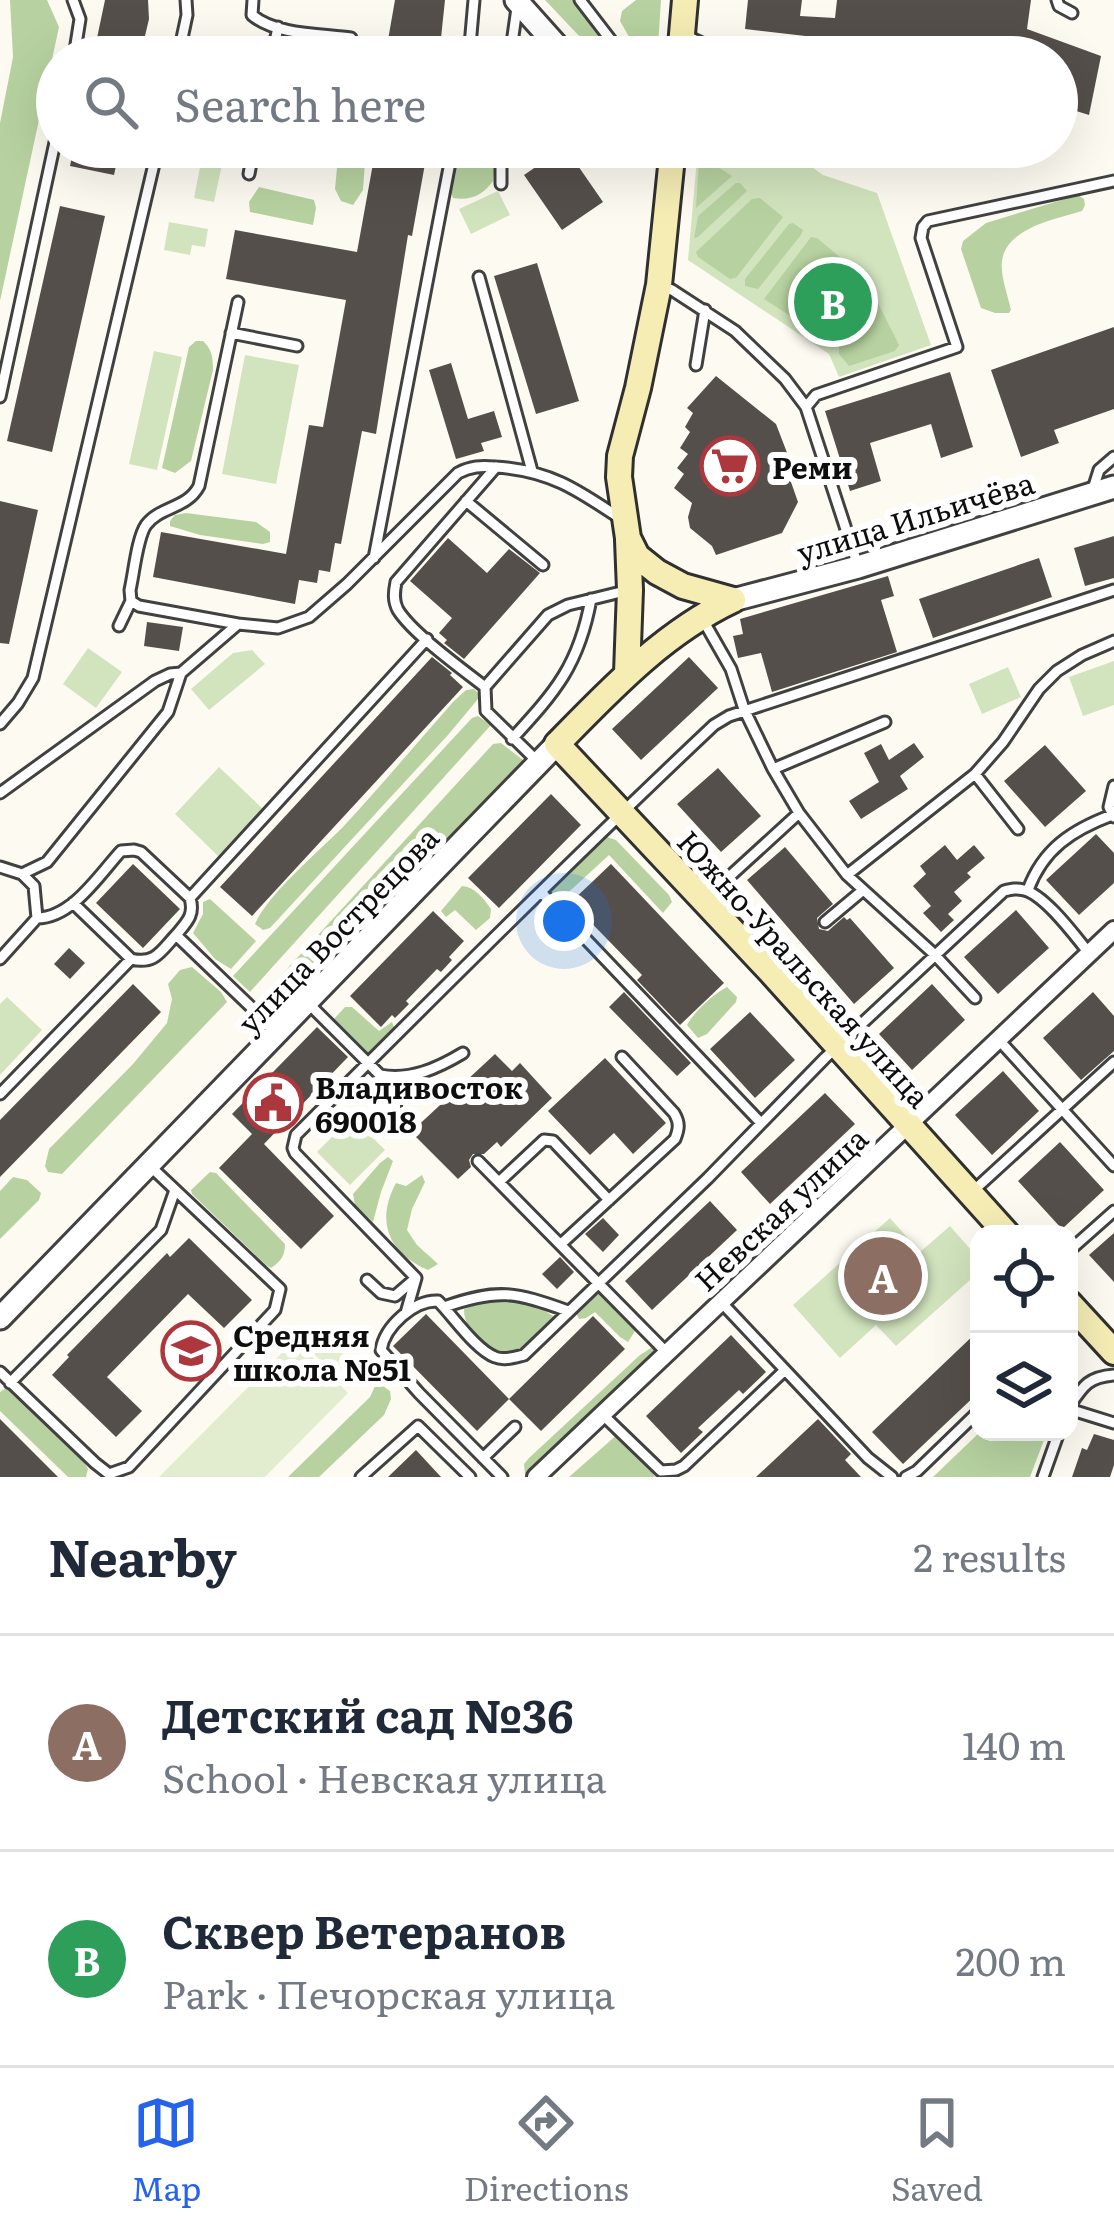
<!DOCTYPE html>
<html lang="en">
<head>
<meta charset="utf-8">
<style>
	:root { --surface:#fff; --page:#f2f2f3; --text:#1f2937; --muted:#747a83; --line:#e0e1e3; --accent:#2563eb }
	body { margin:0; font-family:Literata,serif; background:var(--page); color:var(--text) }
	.controls { position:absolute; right:36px; bottom:36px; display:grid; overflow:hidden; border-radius:24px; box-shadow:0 12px 48px #0002 }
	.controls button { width:108px; height:108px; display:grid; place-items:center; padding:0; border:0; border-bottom:3px solid var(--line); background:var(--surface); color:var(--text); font:60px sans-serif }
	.you { position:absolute; left:564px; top:921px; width:42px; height:42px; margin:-30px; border:9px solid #fff; border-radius:50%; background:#1a73e8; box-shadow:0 0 0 18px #1a73e833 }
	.badge { display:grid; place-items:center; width:78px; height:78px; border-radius:50%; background:var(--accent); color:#fff; font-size:39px; font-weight:700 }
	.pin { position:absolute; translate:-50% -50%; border:6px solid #fff; box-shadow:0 3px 12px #0006 }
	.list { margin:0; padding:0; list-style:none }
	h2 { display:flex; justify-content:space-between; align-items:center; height:156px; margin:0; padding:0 48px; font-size:51px }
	h2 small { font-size:39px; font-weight:400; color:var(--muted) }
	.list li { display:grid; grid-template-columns:78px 1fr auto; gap:36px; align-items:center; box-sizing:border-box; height:216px; padding:0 48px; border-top:3px solid var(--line) }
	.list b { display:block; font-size:45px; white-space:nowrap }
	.list p { margin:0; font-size:39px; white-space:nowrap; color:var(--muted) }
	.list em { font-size:39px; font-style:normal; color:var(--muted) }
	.icon { flex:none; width:66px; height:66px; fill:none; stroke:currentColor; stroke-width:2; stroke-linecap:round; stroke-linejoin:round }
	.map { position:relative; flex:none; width:1114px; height:1477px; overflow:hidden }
	.search { position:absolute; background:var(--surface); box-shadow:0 12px 48px #0002; left:36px; right:36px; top:36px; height:132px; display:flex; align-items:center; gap:30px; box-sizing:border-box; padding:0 42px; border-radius:66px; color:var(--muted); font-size:45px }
	.sheet { height:588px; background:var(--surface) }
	nav { display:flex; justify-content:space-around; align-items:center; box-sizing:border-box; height:168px; border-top:3px solid var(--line); background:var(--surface); font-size:33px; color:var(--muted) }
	nav a { display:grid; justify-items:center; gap:6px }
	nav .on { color:var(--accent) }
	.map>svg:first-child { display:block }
	.green { fill:#d2e4be }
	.forest { fill:#b7d2a0 }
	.pitch { fill:#e2eccf }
	.building { fill:#554f4c }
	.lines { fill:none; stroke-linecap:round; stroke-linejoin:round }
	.service-casing { stroke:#414141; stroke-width:15 }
	.minor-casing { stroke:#414141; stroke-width:22 }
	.tertiary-casing { stroke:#414141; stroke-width:27 }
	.secondary-casing { stroke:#303030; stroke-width:30 }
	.service { stroke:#fff; stroke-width:9 }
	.minor { stroke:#fff; stroke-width:16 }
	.tertiary { stroke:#fff; stroke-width:21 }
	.secondary { stroke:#f5edb4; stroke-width:24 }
	.labels { text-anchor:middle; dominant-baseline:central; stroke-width:12; stroke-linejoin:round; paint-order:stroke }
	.poi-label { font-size:30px; font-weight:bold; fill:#0e0e0e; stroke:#fff; text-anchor:start }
	.street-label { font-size:30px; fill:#0e0e0e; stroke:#fff }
</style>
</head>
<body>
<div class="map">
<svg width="1114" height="1477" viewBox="0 0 1114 1477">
	<rect width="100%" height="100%" fill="#fdfbf1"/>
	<path class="green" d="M 204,147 L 225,150 L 214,202 L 194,198 Z
		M 698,147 L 784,147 L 823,175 L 877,193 L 931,345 L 839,377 L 829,354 L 688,260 Z
		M 498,191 L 510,215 L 471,234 L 459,209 Z
		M 169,222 L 208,229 L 205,247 L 192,245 L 190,255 L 164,250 Z
		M 154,351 L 182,357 L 157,470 L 129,464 Z
		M 245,355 L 299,365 L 276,484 L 222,474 Z
		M 88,648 L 122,672 L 96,708 L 63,684 Z
		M 252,650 L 265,664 L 209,710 L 191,689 L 233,653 Z
		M 1114,661 L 1114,705 L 1083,716 L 1069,677 Z
		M 1008,667 L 1021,697 L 982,714 L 969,684 Z
		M 219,767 L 263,809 L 218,856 L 175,814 Z
		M 7,997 L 42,1030 L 0,1075 L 0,1004 Z
		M 352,1117 L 385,1150 L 350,1185 L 317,1152 Z
		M 890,1218 L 920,1252 L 950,1226 L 979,1259 L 979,1272 L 896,1346 L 876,1325 L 840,1358 L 793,1305 Z"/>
	<path class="forest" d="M 10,0 L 47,0 L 59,27 L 0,301 L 0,123 L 13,57 Z
		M 545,0 L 575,0 L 619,57 L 599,57 Z
		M 636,0 L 661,0 L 658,46 L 653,57 L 640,56 L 620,21 L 622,11 Z
		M 339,147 L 366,147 L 363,190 L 353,205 L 341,201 L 335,189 Z
		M 458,147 L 497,147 L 493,181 C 483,195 471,201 453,198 L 450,190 Z
		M 702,157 L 732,176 L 696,208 L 699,161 Z
		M 736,183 L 740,183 L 747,191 L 698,237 L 694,238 L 698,216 Z
		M 259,187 L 314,200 L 316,208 L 313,225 L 250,212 L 249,202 Z
		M 1078,195 L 1084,199 L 1085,205 L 1082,211 C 1056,219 1006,228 1002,261 C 1000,275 1008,296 1011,310 L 1009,313 L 995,313 L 981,308 L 961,249 L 963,241 L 986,223 Z
		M 760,198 L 783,217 L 736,278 L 730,279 L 698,257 L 696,252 L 752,199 Z
		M 793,223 L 803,230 L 801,235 L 758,289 L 745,286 L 745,279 L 789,224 Z
		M 811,237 L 817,238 L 840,257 L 798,321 L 764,299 Z
		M 846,262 L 855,271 L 815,333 L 809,332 L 805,327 Z
		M 862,276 L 865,277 L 899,345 L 895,351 L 849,366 L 839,354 L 838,314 Z
		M 196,341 L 203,341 C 212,349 213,358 213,370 L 191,461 L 175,473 L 162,468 L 189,347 Z
		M 186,513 L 256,522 L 270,532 L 270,542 L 263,544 L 200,535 L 170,526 L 170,521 L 175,515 Z
		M 474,689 L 478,693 L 478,699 L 448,735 L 270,928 L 263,930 L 255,924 C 268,894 317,853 342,828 C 380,787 416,744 453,702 L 466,690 Z
		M 478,716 L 491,725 L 250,992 L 233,976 L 472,718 Z
		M 501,743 L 523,760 L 524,766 L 292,1004 L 276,997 L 273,990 L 275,982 L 493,744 Z
		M 607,837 L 616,840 L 669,895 L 672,902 L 663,913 L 609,855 L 559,901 L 552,898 L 549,891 L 575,863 Z
		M 462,886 C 475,887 484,899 491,909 L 490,918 L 476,930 L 455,910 L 446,917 L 441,911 Z
		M 210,899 L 256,941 L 231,969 L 215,959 L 193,933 L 203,914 L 203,902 Z
		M 192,967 L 221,992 L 227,1002 L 62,1174 L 48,1172 L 45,1166 L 49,1149 L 133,1064 L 167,1023 L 172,999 L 168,984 L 180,970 Z
		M 727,987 L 737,997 L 736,1002 L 707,1034 L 698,1038 L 687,1025 C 694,1012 713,994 727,987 Z
		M 345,1007 L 352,1007 L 379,1031 L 392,1022 L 395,1030 L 373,1055 L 367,1057 L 336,1027 L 334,1019 Z
		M 388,1157 L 393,1161 L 381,1192 L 373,1222 L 355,1205 L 353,1194 L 380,1163 Z
		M 210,1172 L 216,1173 L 285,1244 C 285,1256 281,1261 271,1268 L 266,1265 L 192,1194 L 191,1190 Z
		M 422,1175 L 425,1182 L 412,1209 L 407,1230 L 417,1245 L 438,1264 L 428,1270 C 389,1253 375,1222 396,1183 L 406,1186 Z
		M 13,1177 L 27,1180 L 41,1193 L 39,1200 L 0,1239 L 0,1191 Z
		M 600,1293 L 632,1322 L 635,1331 L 628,1342 L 620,1337 L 595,1312 L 586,1318 L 579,1319 L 575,1311 L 593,1295 Z
		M 487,1301 L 535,1305 L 555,1317 C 534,1339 513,1367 482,1342 C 471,1333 464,1323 464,1309 Z
		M 651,1348 L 660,1350 L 531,1477 L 525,1475 L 524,1464 L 529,1458 L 640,1355 Z
		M 375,1386 L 383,1386 L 390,1391 L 391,1399 L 384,1415 L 319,1477 L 288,1477 L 370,1397 Z
		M 7,1387 L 79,1453 L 88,1469 L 86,1477 L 68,1477 L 0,1411 L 0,1392 Z
		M 980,1432 L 1047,1432 L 1030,1477 L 933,1477 Z
		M 619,1433 L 645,1460 L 655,1477 L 569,1477 Z"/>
	<path class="pitch" d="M 315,1326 L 362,1373 L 348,1388 L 301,1341 Z
		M 295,1340 L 348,1393 L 265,1477 L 159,1477 Z"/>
	<path class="building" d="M 105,0 L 148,0 L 149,19 L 140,57 L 93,57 Z
		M 395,0 L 445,0 L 439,57 L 385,57 Z
		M 748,0 L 802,0 L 800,16 L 835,18 L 837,0 L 1031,0 L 1027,29 L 1101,56 L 1089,115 L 1057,105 L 1057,57 L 812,57 L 814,37 L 745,29 Z
		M 74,147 L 120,147 L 114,175 L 70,166 Z
		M 376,147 L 428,147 L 412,236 L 408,235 L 376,434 L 362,431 L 341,544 L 335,543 L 330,572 L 319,570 L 317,583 L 299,580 L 295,604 L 153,577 L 161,532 L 286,554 L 309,425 L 323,427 L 346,300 L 226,279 L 235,230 L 357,252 Z
		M 565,147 L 603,202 L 562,230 L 524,175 Z
		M 60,206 L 105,216 L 52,452 L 7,441 Z
		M 537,263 L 579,401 L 536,414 L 494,276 Z
		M 1114,327 L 1114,409 L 1054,430 L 1059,443 L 1021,457 L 991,370 Z
		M 451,363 L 468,419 L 494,411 L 502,437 L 481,443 L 484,451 L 456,459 L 429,370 Z
		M 950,372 L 973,447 L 941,458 L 931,424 L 870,443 L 881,481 L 850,491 L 825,411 Z
		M 716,376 L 776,424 L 791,463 L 785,465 L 798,502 L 782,533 L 716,555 L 712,546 L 690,528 L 688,517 L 692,503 L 674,488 L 684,474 L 677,468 L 688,454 L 680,448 L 690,432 L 685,427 L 693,413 L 687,408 Z
		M 0,501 L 38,510 L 9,644 L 0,643 Z
		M 1114,536 L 1114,578 L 1085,586 L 1074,548 Z
		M 448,538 L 487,573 L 509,549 L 540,573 L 464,659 L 444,643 L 447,640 L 439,633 L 452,618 L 410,581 Z
		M 1039,558 L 1052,597 L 933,638 L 919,599 Z
		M 888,576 L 894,596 L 881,600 L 897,652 L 772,692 L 761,653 L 738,658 L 733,636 L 743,634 L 740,619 Z
		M 147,622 L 183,627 L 179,651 L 144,646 Z
		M 432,657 L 452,673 L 450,675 L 463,687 L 252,916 L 220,887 Z
		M 689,657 L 718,688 L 641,760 L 612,729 Z
		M 914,743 L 924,757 L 900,776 L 908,789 L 861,819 L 849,801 L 879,782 L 864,753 L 881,744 L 889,760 Z
		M 1045,745 L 1086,791 L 1045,827 L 1004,781 Z
		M 718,768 L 761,816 L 721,852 L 677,804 Z
		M 551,794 L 581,825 L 499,908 L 468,878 Z
		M 1096,834 L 1114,853 L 1114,883 L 1079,915 L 1046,880 Z
		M 945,845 L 957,860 L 974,845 L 985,858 L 967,873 L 971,877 L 954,892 L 962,901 L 948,914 L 954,920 L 941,932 L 923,913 L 931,906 L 913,886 L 926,874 L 920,866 Z
		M 785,847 L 833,904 L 817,918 L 819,929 L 828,931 L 844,917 L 847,920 L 850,918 L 894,968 L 854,1004 L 747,880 Z
		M 133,864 L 180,909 L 143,948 L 96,903 Z
		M 611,864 L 724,983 L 680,1025 L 637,980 L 642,975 L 571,902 Z
		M 1016,910 L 1049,948 L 998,994 L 964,957 Z
		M 433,911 L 464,941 L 449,957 L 452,960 L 441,972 L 437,969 L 406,1001 L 409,1004 L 395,1018 L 392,1015 L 381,1027 L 350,996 Z
		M 69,948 L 85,963 L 70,979 L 54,964 Z
		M 133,984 L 161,1012 L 0,1177 L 0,1120 Z
		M 932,984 L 965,1020 L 912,1070 L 879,1034 Z
		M 624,992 L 691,1063 L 677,1076 L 609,1007 Z
		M 1093,992 L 1114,1016 L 1114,1051 L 1081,1080 L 1043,1038 Z
		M 750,1012 L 795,1060 L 755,1098 L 710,1049 Z
		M 317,1027 L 348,1057 L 264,1144 L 334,1216 L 301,1249 L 219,1168 L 252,1134 L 232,1114 Z
		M 495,1054 L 512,1071 L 520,1063 L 552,1098 L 501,1147 L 497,1142 L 484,1154 L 473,1154 L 469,1160 L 471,1167 L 458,1179 L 411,1132 Z
		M 605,1058 L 666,1123 L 633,1154 L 614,1133 L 590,1155 L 548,1111 Z
		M 1003,1071 L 1039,1111 L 992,1155 L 955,1115 Z
		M 825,1093 L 855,1124 L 770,1204 L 741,1172 Z
		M 1060,1142 L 1104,1190 L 1062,1229 L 1018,1181 Z
		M 710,1201 L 737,1230 L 652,1310 L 625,1281 Z
		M 603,1218 L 619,1235 L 603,1252 L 585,1234 Z
		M 1114,1233 L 1114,1282 L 1089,1255 Z
		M 189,1238 L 252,1300 L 224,1328 L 188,1294 L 107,1377 L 142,1411 L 116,1437 L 52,1375 L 69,1357 L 67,1355 L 167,1253 L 170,1257 Z
		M 560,1257 L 574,1272 L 557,1289 L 542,1274 Z
		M 426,1314 L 509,1399 L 477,1431 L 393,1346 Z
		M 593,1316 L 625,1349 L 541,1431 L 509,1399 Z
		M 979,1330 L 979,1392 L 903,1464 L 872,1432 Z
		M 731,1335 L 766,1372 L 743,1394 L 739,1390 L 698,1428 L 703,1432 L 681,1453 L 646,1416 Z
		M 0,1419 L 58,1477 L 0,1477 Z
		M 818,1419 L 851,1454 L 845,1460 L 861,1477 L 756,1477 Z
		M 1094,1434 L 1114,1440 L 1114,1465 L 1110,1477 L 1072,1477 L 1082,1448 L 1087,1450 Z
		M 416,1450 L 441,1477 L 388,1477 Z"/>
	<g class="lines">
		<defs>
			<path id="service" d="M 73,0 L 80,19 L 74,57
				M 253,0 L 252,15 C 275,35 321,34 351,38
				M 580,0 L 620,52 L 627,57
				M 1057,0 L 1059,6 L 1072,13
				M 685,35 C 702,43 722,54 741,55 C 765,56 775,47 800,57
				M 178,57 L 187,15 L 186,0
				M 272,57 L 278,27
				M 469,57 L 474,0
				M 510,57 L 517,8
				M 501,147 L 501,184
				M 249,174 L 254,147
				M 479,277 L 532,471
				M 659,285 L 672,290 L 735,331 L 785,379 L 806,407 L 858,566
				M 231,333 L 297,346
				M 696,365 L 705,310
				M 0,397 L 57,133
				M 806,407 L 816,395 L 957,347 L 921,238 L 923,227 L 928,221 L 1114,181
				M 1093,489 L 1099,470 L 1114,457
				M 466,501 L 543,565
				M 374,558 L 453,147
				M 131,601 L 139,606 L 238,624
				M 703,620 L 731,669 L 744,709 L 773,769 L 799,813 L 847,875 L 934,954 L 975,998
				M 119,626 L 131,601 L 130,590 C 134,573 137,538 146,525 C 160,506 187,509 199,486 L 238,302
				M 485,687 C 462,669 412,633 398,610 C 393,601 394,592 396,582 L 496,467
				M 0,724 L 18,703 L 33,678 L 158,147
				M 512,739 C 556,691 579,665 591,599
				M 536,760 L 486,711 L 485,687 L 548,615 L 568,605 L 625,591
				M 773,769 L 885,722
				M 975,774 L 1018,829
				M 1114,786 L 1109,807 L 1114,817
				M 0,793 L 155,681 L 170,674 L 181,673 L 238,624 L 278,628 L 309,617 L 347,584 L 458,473 C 471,466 481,466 495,467 C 549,470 578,490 621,519
				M 0,867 L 22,874
				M 847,875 L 975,774 L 1003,742 L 1039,689 L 1057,671 L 1082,655 L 1114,641
				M 1028,890 C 1043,849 1072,830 1112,815
				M 541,892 L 760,1122
				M 706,898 L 799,813
				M 73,903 L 131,959
				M 37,918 L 34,886 L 22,874 L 47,862 L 168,712 L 181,673
				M 825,922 L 862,891
				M 176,935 C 187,922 195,915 190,898 L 427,639
				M 0,959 L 37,918 C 72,918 99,875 121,851 L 134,850 L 141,852 L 190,898
				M 307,1002 L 380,1075 C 410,1081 438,1068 463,1053
				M 998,1039 L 1114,1166
				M 380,1075 C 395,1098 404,1106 384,1130
				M 0,1094 L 131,959 C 155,965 161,951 176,935 L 278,1033
				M 478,1161 L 667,1353
				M 499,1182 L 544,1140 L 553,1141 L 609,1200
				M 972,1192 L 1114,1062
				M 561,1244 L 675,1139 C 679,1129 680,1123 674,1113 L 622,1057
				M 1069,1251 L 1114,1211
				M 416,1278 L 295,1153 L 293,1148 L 296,1135 C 434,997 572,859 714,725 L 729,716 L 1114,590
				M 367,1280 L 381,1293 L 395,1296 L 416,1278
				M 721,1302 L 868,1458 L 892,1477
				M 444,1307 C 498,1288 515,1292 568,1311
				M 406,1313 L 416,1278
				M 0,1372 L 95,1463 L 109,1474 L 129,1467 L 275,1310 L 280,1289 L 150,1166
				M 10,1383 L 161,1230 L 175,1190
				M 1069,1407 C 1083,1386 1088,1377 1114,1375
				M 1069,1409 L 1114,1423
				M 602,1414 L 661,1471 L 676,1470 L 684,1466 L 785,1370
				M 483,1458 L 515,1427
				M 361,1477 L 418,1426 L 470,1477
				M 502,1477 L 419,1393 L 381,1350 C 385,1326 414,1300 438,1301 C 453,1316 476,1350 495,1357 C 504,1361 515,1357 524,1355 L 708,1178 L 825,1058 L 1004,891 C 1012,889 1016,888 1024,890 C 1045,895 1075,936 1089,953
				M 906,1477 L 917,1471 L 979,1411
				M 1043,1477 L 1059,1432"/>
			<path id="minor" d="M 536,1477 L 1114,930"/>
			<path id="tertiary" d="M 516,0 L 567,57
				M 733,600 L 858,567 L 1114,487
				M 0,1318 L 557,744"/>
			<path id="secondary" d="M 680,57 L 685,0
				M 673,147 L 659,285 L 638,388 L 620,456 L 619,477 L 628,538 L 637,556 L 657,572 L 683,586 L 733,600
				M 733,600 C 663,633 610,690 557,744 L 771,972 L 1007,1234
				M 627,673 L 630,590 L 628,540
				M 1069,1303 L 1114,1352"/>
		</defs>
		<use href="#service" class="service-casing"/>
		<use href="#minor" class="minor-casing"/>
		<use href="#tertiary" class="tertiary-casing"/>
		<use href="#secondary" class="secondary-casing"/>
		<use href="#service" class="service"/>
		<use href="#minor" class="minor"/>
		<use href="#tertiary" class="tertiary"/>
		<use href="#secondary" class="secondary"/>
	</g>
	<defs>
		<symbol id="supermarket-ring" viewBox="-11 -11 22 22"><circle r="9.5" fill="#fff" stroke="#ac383e" stroke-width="1.5"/><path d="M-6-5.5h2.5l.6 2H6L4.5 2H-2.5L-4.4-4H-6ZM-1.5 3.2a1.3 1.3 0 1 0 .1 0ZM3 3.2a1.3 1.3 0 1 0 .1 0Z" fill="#ac383e"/></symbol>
		<symbol id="civic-ring" viewBox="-11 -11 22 22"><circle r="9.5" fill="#fff" stroke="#ac383e" stroke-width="1.5"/><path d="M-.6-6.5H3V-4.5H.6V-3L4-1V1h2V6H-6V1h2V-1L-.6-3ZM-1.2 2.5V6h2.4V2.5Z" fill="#ac383e"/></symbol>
		<symbol id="school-ring" viewBox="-11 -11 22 22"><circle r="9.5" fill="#fff" stroke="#ac383e" stroke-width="1.5"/><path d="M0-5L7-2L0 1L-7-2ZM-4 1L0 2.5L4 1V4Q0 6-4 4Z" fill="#ac383e"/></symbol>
	</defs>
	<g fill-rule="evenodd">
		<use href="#supermarket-ring" x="697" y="433" width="66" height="66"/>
		<use href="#civic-ring" x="240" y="1070" width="66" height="66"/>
		<use href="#school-ring" x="158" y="1318" width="66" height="66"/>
	</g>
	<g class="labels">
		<g class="poi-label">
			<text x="772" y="466">Реми</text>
			<text x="315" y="1086">Владивосток<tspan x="315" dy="34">690018</tspan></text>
			<text x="233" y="1334">Средняя<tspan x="233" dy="34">школа №51</tspan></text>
		</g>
		<g class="street-label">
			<text transform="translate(915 516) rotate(-17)">улица Ильичёва</text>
			<text transform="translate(337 929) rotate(-46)">улица Вострецова</text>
			<text transform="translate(805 968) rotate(48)">Южно-Уральская улица</text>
			<text transform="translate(780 1208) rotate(-43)">Невская улица</text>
		</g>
	</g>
</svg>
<div class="controls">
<button><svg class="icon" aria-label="locate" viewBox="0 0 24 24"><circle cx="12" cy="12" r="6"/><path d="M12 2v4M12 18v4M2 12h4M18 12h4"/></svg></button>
<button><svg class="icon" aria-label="layers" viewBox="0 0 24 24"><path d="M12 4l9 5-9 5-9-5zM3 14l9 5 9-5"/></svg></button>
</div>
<div class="you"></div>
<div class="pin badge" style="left:883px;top:1276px;background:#8d6e63">A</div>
<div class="pin badge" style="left:833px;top:302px;background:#2e9e5b">B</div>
<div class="search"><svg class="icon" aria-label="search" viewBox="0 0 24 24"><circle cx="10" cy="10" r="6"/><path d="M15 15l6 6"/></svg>Search here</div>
</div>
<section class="sheet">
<h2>Nearby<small>2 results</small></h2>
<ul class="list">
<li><span class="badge" style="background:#8d6e63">A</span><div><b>Детский сад №36</b><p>School · Невская улица</p></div><em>140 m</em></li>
<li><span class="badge" style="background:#2e9e5b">B</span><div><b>Сквер Ветеранов</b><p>Park · Печорская улица</p></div><em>200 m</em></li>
</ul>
</section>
<nav>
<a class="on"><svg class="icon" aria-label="map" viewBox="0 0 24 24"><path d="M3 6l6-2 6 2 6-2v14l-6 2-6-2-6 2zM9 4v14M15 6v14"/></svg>Map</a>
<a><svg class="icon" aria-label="directions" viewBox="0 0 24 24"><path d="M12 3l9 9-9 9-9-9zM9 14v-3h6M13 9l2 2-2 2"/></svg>Directions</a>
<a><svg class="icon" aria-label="saved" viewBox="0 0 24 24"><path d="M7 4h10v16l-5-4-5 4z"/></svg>Saved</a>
</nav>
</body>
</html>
